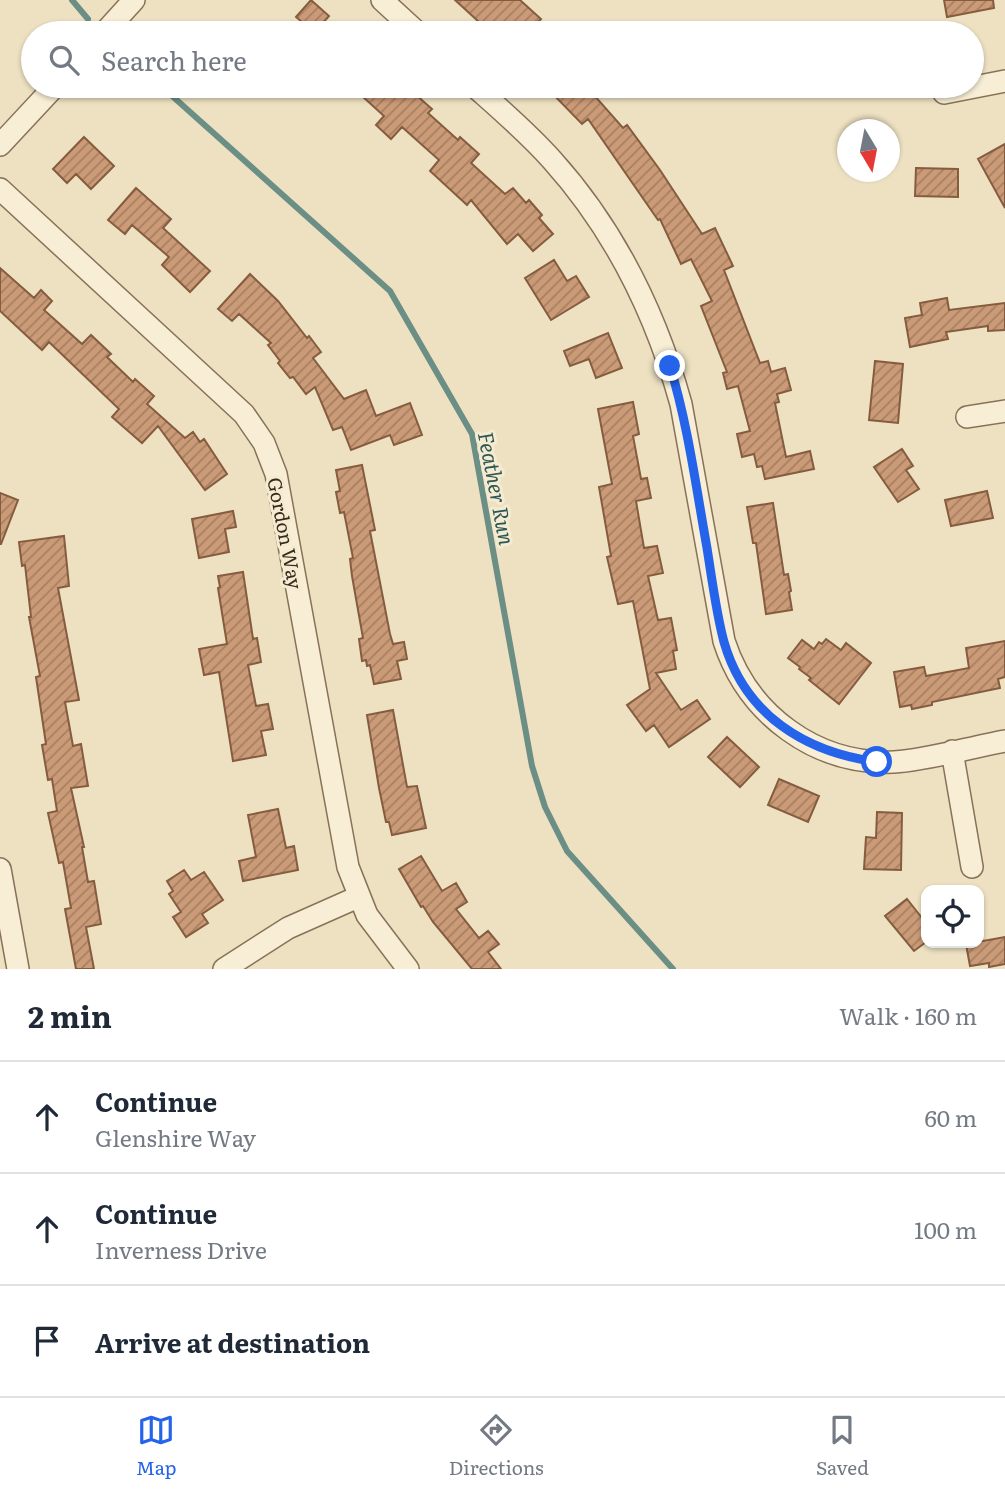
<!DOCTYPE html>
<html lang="en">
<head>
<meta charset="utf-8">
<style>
	:root { --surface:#fff; --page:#f6f6f7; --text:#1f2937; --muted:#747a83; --line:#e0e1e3; --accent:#2563eb }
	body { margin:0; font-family:Literata,serif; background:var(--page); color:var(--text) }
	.controls { position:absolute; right:21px; bottom:21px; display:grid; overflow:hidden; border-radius:14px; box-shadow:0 2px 5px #0004 }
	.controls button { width:63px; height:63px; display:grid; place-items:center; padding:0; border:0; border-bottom:2px solid var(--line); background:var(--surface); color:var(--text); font:35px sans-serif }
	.compass { position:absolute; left:837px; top:119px; width:63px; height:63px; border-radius:50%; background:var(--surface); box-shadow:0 2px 5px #0004; rotate:170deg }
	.stop { position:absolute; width:21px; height:21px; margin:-16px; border:5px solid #2563eb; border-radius:50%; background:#fff }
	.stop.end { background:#2563eb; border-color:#fff; box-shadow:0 2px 7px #0008 }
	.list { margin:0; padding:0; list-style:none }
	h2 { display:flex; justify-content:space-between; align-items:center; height:91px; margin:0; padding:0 28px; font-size:30px }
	h2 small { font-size:23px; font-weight:400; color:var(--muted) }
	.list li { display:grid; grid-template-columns:46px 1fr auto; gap:21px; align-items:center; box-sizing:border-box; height:112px; padding:0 28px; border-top:2px solid var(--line) }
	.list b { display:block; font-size:26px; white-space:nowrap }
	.list p { margin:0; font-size:23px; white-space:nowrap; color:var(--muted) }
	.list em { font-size:23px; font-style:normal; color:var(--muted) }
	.icon { flex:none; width:38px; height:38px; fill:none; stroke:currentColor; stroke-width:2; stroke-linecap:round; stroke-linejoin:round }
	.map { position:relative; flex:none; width:1005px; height:969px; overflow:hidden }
	.search { position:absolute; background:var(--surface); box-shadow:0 2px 5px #0004; left:21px; right:21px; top:21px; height:77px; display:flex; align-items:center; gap:18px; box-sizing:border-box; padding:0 24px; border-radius:38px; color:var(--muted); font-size:26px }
	.sheet { height:427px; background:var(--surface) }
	nav { display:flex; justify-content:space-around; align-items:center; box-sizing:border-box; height:98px; border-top:2px solid var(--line); background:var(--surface); font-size:19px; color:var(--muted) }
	nav a { display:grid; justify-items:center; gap:4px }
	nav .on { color:var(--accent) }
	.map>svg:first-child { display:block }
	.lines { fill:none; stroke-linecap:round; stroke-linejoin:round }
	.stream { stroke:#6b8e85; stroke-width:6 }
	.building { fill:url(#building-hatch); stroke:#865c3f; stroke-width:2 }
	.street-casing { stroke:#877259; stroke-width:24 }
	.street { stroke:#f8eed5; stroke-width:21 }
	.route { stroke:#2563eb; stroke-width:9 }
	.labels { text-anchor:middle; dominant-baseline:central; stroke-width:6; stroke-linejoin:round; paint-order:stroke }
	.street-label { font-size:19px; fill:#372a1d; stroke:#f5ebd1 }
	.water-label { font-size:21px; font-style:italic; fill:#2d5754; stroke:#f5ebd1 }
</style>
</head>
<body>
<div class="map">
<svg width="1005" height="969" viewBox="0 0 1005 969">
	<defs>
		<pattern id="building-hatch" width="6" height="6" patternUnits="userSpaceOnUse" patternTransform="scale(1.75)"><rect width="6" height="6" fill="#cb9b78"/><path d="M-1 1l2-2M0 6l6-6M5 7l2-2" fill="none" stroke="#a67f62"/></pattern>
	</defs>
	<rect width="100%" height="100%" fill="#ede1c2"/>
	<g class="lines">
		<path class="stream" d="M 72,0 L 88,19
			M 161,86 L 390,291 L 472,434 L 532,766 L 545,807 L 567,851 L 673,969"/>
	</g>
	<path class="building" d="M 311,0 L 329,16 L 321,25 L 331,33 L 292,33 L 302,22 L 296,17 Z
		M 455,0 L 520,0 L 541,19 L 528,33 L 491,33 Z
		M 944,0 L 993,0 L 994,8 L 947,17 Z
		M 351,86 L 406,86 L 432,109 L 428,113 L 458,140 L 460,137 L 479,154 L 471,163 L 505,194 L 513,188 L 526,203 L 529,200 L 542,215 L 539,218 L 553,234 L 533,251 L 518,234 L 507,244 L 471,200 L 467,205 L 430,171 L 439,160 L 402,127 L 391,139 L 376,125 L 384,116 Z
		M 545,86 L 586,86 L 623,128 L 627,125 L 660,170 L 702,234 L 715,228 L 733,266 L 724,270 L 760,363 L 768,361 L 771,372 L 785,368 L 791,390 L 777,394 L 779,402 L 775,403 L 786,457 L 810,451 L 814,469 L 765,479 L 762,466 L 757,467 L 754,454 L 742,457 L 737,434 L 750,431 L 738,386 L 727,389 L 723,373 L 727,372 L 701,306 L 712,301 L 691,259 L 681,264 L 660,219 L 658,220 L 588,119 L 582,124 Z
		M 84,137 L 114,166 L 91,189 L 76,174 L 67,183 L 53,169 Z
		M 1005,144 L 1005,208 L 978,159 Z
		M 916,168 L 958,169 L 958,197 L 915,196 Z
		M 136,188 L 171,219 L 163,228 L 210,271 L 190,292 L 162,265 L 169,257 L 132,225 L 125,234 L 108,220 Z
		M 554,260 L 567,281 L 576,276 L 589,297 L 551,320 L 525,278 Z
		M 0,268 L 34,298 L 41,290 L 52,301 L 44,310 L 82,344 L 91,335 L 111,354 L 107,357 L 133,382 L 135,379 L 154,396 L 147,404 L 185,438 L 193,432 L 200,442 L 204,439 L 227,474 L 205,490 L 158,426 L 142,443 L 112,417 L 119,409 L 49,342 L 42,350 L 0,311 Z
		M 250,274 L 278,301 L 307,338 L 309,336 L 321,352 L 313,358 L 344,399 L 366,390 L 376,416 L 410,403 L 422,435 L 394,445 L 390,435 L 351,450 L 342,427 L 333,430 L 315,387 L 306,394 L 293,377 L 290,378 L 278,363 L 280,361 L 268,345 L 271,343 L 239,314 L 232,321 L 218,309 Z
		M 947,298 L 949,310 L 1005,303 L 1005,330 L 988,331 L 988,326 L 946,332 L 948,339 L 910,347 L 905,318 L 922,315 L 920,303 Z
		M 608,333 L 622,368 L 596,378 L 589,359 L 570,366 L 564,351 Z
		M 875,361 L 903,364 L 898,423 L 869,420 Z
		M 633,402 L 639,434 L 633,436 L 641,479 L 647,478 L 651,498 L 636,501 L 644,548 L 657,546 L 663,573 L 648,576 L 658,620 L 671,618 L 677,650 L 673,651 L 676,669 L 656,673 L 681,710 L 697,700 L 710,719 L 669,747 L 654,725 L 646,731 L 627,705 L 650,689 L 633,601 L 618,604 L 607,557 L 611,556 L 599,487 L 612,484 L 598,409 Z
		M 902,449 L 913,466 L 906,470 L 919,489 L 898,502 L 874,467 Z
		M 362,465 L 375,530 L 370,531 L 390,634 L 393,644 L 404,642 L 407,659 L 397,661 L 401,679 L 374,684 L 370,665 L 367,666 L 366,660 L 362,661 L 359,639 L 363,638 L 352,576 L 350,559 L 353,558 L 344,512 L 340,513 L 336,492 L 340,491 L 336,470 Z
		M 987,491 L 993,518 L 951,526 L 945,500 Z
		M 0,493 L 18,500 L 1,544 L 0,544 Z
		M 773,503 L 784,575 L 788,574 L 791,591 L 789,592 L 792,610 L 766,614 L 756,543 L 753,543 L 747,507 Z
		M 233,511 L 236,527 L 225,529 L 229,552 L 199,558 L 192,519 Z
		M 64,536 L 69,586 L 58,588 L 79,700 L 65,702 L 73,746 L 81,744 L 88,786 L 71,788 L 84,847 L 82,847 L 88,882 L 94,881 L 101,924 L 86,927 L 94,969 L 76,969 L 65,909 L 71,908 L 63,862 L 59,863 L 48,813 L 57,811 L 52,779 L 48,780 L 42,745 L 46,744 L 36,677 L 40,676 L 29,617 L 31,617 L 25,565 L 22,566 L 19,542 Z
		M 243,572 L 253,639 L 257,638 L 261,662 L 248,665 L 256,706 L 268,704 L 273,729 L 261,731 L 266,755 L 233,761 L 219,672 L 204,675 L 199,649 L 227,644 L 218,588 L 220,587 L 218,576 Z
		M 826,639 L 841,650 L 846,643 L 871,663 L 839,704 L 809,680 L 811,678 L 799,669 L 800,667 L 788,658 L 802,640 L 814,649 L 819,642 L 822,644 Z
		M 1005,641 L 1005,677 L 998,679 L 1000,688 L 932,702 L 932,705 L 912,709 L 911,705 L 900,707 L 894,672 L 924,667 L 926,676 L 969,668 L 966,648 Z
		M 393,710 L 407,787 L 417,786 L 426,828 L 392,835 L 389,822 L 386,822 L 379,788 L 367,715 Z
		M 727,737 L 759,767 L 740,787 L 708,757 Z
		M 779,779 L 819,796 L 808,822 L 768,805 Z
		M 278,809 L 286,848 L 294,846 L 298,870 L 243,881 L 239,861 L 256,857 L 248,815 Z
		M 877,812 L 902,813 L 901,870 L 864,869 L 866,837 L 876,838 Z
		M 421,856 L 442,891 L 456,883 L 467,902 L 456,909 L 479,938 L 488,931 L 499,944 L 488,952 L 501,969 L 472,969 L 433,922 L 423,906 L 421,907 L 399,869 Z
		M 184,870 L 191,880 L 204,872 L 223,900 L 202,914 L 208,923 L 186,937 L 173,917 L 181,912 L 169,894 L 173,891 L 167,881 Z
		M 907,899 L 926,923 L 926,942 L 914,951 L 885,916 Z
		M 1005,937 L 1005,964 L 989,967 L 989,963 L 970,966 L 966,944 Z"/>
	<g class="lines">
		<defs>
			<path id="street" d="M 382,0 L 418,33
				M 104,33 L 134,0
				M 474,86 C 501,110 528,133 552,160 C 615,230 656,314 681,404 L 724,641 C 748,715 816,765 894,762 C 928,760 971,747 1005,741
				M 944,93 L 1005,81
				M 0,145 L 55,86
				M 0,189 L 244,414 L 264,443 L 276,474 L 348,867 L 367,915 L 408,969
				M 967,417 L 1005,411
				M 952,751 L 972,867
				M 0,869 L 18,969
				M 224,969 L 288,928 L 358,897"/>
		</defs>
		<use href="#street" class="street-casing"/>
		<use href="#street" class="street"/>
	</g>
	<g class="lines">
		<path class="route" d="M 670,366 C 688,425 696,487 707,548 C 712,579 716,612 724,642 C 745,715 805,752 877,762"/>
	</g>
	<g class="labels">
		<g class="street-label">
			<text transform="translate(286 533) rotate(79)">Gordon Way</text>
		</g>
		<g class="water-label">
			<text transform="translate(498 488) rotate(79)">Feather Run</text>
		</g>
	</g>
</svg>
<div class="controls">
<button><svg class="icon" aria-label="locate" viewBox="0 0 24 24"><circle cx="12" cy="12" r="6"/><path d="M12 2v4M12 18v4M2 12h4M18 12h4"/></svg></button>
</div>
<svg class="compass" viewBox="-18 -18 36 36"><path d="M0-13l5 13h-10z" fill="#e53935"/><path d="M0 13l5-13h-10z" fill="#747a83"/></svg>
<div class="stop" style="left:877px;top:762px"></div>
<div class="stop end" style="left:670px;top:366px"></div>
<div class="search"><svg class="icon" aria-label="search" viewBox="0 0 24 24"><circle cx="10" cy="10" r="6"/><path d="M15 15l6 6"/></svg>Search here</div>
</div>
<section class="sheet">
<h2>2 min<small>Walk · 160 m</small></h2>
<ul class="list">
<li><svg class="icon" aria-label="ahead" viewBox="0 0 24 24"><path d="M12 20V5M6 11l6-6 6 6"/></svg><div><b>Continue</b><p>Glenshire Way</p></div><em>60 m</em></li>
<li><svg class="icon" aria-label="ahead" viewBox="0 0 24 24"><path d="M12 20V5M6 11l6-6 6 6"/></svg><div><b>Continue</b><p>Inverness Drive</p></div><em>100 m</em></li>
<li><svg class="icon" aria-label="arrive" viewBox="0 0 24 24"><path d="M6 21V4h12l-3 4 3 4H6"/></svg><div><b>Arrive at destination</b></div></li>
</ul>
</section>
<nav>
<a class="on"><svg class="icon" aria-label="map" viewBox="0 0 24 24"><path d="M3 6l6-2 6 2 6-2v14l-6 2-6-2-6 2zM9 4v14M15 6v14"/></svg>Map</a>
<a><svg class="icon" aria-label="directions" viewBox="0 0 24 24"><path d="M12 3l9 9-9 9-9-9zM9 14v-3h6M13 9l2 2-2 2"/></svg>Directions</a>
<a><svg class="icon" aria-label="saved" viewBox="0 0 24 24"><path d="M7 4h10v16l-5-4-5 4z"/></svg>Saved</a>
</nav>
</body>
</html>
